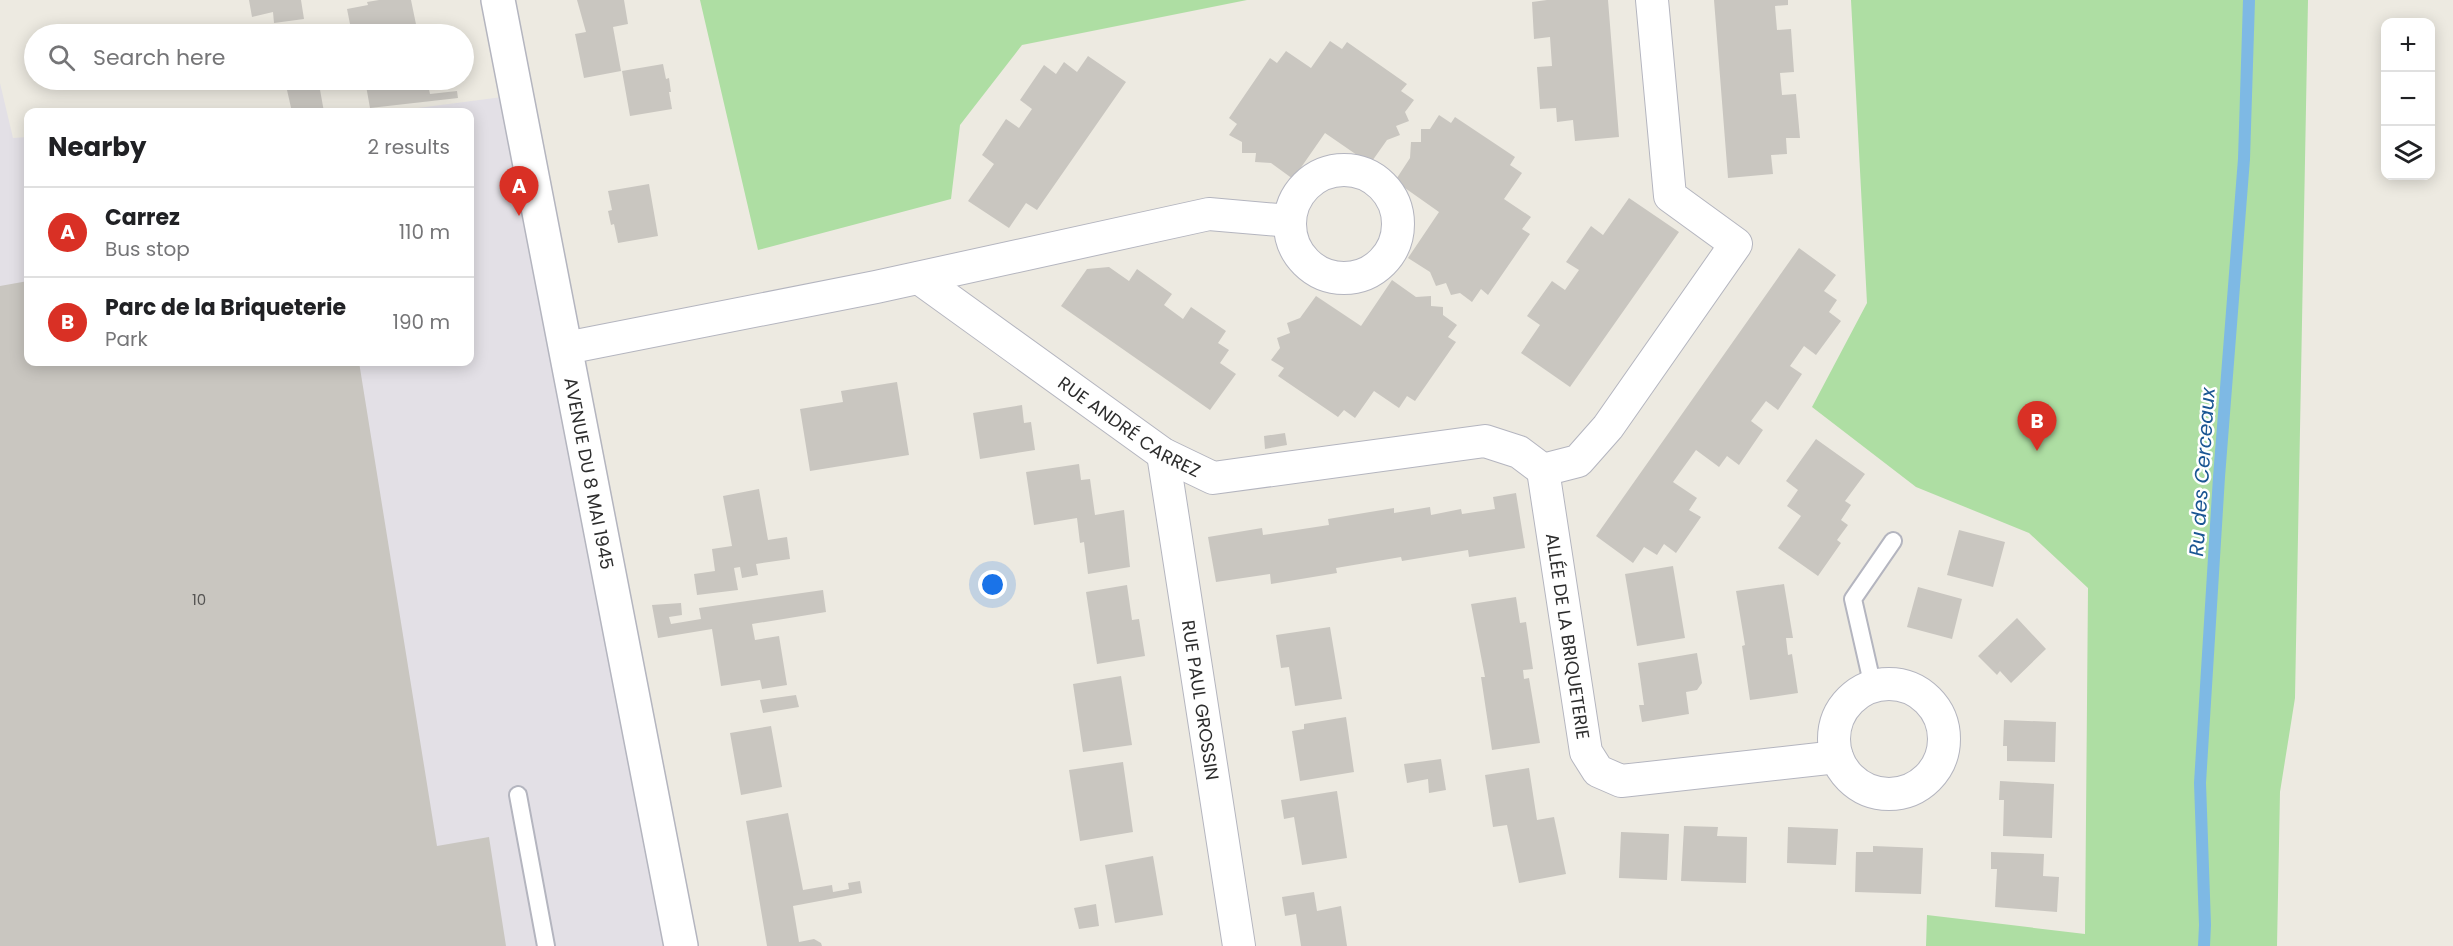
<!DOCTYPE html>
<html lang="en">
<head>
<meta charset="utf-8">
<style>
	:root { --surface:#fff; --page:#f6f6f6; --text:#202124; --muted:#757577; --line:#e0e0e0; --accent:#d93025 }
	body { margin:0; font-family:Poppins,sans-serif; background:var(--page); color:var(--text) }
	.controls { position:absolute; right:18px; top:18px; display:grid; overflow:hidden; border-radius:12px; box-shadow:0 3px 15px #0003 }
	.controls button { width:54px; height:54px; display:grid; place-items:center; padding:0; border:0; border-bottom:2px solid var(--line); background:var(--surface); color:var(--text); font:30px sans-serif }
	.you { position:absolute; left:993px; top:585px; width:21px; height:21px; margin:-15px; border:4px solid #fff; border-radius:50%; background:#1a73e8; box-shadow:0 0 0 9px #1a73e833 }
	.badge { display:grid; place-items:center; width:39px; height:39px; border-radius:50%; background:var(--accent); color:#fff; font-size:20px; font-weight:700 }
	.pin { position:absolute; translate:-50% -50px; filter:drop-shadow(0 2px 3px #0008) }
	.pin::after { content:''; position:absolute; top:32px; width:21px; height:18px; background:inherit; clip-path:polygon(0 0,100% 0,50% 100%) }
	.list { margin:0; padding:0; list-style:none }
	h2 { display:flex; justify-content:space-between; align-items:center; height:78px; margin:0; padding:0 24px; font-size:26px }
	h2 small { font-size:20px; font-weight:400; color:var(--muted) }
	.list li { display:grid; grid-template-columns:39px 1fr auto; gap:18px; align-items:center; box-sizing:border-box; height:90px; padding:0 24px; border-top:2px solid var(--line) }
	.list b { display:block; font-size:22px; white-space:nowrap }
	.list p { margin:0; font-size:20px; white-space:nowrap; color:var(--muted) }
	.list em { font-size:20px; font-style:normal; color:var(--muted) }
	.icon { flex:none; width:33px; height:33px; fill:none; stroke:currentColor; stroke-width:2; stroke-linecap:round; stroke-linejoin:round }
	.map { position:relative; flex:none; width:2453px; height:946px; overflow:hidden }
	.search { position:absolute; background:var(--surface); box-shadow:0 3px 15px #0003; left:24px; top:24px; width:450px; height:66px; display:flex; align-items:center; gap:15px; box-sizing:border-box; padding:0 21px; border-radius:33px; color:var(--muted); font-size:22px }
	.panel { position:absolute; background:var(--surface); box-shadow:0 3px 15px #0003; left:24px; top:108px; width:450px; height:258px; border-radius:12px }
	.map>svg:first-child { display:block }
	.industrial { fill:#e3e0e6 }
	.green { fill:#aedea3 }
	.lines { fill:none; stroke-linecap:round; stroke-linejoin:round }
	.stream { stroke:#7eb9e4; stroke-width:12 }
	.building { fill:#c9c6c0 }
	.service-casing { stroke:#b4b5bf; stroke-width:20 }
	.minor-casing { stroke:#b4b5bf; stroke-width:34 }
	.tertiary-casing { stroke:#b4b5bf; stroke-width:36 }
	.service { stroke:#fff; stroke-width:16 }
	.minor { stroke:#fff; stroke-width:32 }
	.tertiary { stroke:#fff; stroke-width:33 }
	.labels { text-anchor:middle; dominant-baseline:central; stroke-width:5; stroke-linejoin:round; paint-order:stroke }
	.number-label { font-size:15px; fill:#545352 }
	.street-label { font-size:18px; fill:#2d2d2d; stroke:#fff }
	.water-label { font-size:20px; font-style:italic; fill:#1a5693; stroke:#fff }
</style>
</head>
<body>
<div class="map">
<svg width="2453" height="946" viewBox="0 0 2453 946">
	<rect width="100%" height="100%" fill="#edeae1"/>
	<path class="industrial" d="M 0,83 L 13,138 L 28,137 L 28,362 L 470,362 L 470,112 L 387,112 L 517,95 L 681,946 L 0,946 Z"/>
	<path class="green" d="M 700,0 L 1247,0 L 1022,45 L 960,125 L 951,199 L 758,250 Z
		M 1851,0 L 2308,0 L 2295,698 L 2280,792 L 2277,946 L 1926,946 L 1927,915 L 2085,934 L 2088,588 L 2029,533 L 1916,487 L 1812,407 L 1867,303 Z"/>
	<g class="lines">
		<path class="stream" d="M 2204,946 L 2205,925 L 2200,783 L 2219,477 L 2244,159 L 2249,0"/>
	</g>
	<path class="building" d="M 249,0 L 301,0 L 304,19 L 274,23 L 273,12 L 252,17 Z
		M 379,0 L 411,0 L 418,34 L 373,34 L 373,31 L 352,34 L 347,9 L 368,5 L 367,2 Z
		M 577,0 L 624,0 L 628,24 L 613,27 L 621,71 L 584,78 L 575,34 L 586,32 Z
		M 1547,0 L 1608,0 L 1619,137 L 1575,141 L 1573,120 L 1557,122 L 1556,108 L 1540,109 L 1537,67 L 1552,66 L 1550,37 L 1534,39 L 1532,2 Z
		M 1714,0 L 1788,0 L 1788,5 L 1775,6 L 1777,30 L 1791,29 L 1794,72 L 1780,73 L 1782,95 L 1796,94 L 1800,138 L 1786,138 L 1787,154 L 1771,155 L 1773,174 L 1728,178 Z
		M 1330,41 L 1342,49 L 1347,42 L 1407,84 L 1401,91 L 1414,100 L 1405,112 L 1409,121 L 1396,126 L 1400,135 L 1387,140 L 1370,164 L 1325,133 L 1293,179 L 1271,163 L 1255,162 L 1256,153 L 1242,153 L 1242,142 L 1229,135 L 1237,124 L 1229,118 L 1270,58 L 1277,63 L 1286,51 L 1311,68 Z
		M 1088,56 L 1126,82 L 1037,210 L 1026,203 L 1009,228 L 968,201 L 994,164 L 982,155 L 1006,119 L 1019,128 L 1032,109 L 1020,100 L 1044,65 L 1056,74 L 1064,62 L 1077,72 Z
		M 663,64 L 666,79 L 669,78 L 671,92 L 669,92 L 672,109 L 630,116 L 622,71 Z
		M 365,80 L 427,80 L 430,94 L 457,91 L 458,98 L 370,108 Z
		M 319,84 L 324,112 L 292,112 L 287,90 Z
		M 1439,115 L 1451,123 L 1455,117 L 1515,157 L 1510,165 L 1522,173 L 1504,199 L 1531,217 L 1522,229 L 1530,234 L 1488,295 L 1481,289 L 1472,302 L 1460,293 L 1451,295 L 1446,283 L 1436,286 L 1430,272 L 1408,258 L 1439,212 L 1395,181 L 1410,158 L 1411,142 L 1421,142 L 1421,129 L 1430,129 Z
		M 649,184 L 658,236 L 618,243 L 614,224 L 611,225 L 608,211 L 612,210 L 608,191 Z
		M 1629,198 L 1679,232 L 1570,387 L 1521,353 L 1540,325 L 1527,316 L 1552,281 L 1565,290 L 1579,270 L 1566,262 L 1591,226 L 1603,235 Z
		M 1799,248 L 1836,275 L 1824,291 L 1837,300 L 1829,312 L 1841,321 L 1816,355 L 1804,346 L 1790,366 L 1802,374 L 1778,410 L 1766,401 L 1751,421 L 1763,430 L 1739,465 L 1727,456 L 1719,467 L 1696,450 L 1673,482 L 1697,498 L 1689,510 L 1701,517 L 1676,553 L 1664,544 L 1657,555 L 1644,547 L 1633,563 L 1596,536 Z
		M 1109,267 L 1129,281 L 1137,269 L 1172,294 L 1164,305 L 1183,319 L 1191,307 L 1226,331 L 1218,343 L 1229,350 L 1220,363 L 1236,374 L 1210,410 L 1061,306 L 1087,269 Z
		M 1392,280 L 1416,297 L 1431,296 L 1431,306 L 1443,307 L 1443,315 L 1457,325 L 1448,337 L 1456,342 L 1415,401 L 1407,396 L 1399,408 L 1374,391 L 1355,418 L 1344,410 L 1338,417 L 1278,376 L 1284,368 L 1271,360 L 1280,348 L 1277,338 L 1290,333 L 1287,323 L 1300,318 L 1316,296 L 1361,326 Z
		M 28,281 L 28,362 L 359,362 L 437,846 L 489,837 L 506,946 L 0,946 L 0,286 Z
		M 897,382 L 909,455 L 810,471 L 800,409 L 843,402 L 841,391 Z
		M 1022,405 L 1024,423 L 1031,422 L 1035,450 L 980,459 L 973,413 Z
		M 1285,433 L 1287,445 L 1265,449 L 1264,436 Z
		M 1816,439 L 1865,474 L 1845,501 L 1851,505 L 1841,520 L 1848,525 L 1837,540 L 1841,543 L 1818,576 L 1778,548 L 1801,516 L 1787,506 L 1798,490 L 1786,481 Z
		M 1079,464 L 1081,480 L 1090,479 L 1095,515 L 1124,510 L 1130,567 L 1088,574 L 1084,542 L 1080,543 L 1077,518 L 1034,525 L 1026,472 Z
		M 759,489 L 768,540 L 787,537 L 790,559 L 756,564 L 758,575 L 742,578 L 740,567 L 734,568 L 738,590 L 697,595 L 694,574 L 715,571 L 712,549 L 732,546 L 723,496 Z
		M 1516,493 L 1525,548 L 1469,557 L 1468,550 L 1402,561 L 1401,557 L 1336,568 L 1337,573 L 1271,584 L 1270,574 L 1216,582 L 1208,537 L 1262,528 L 1263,535 L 1329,525 L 1328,519 L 1394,508 L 1394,513 L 1430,507 L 1431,515 L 1461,509 L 1462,514 L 1495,509 L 1493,497 Z
		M 1959,530 L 2005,542 L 1993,587 L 1947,575 Z
		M 1673,566 L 1685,638 L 1637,646 L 1625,574 Z
		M 1784,584 L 1793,638 L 1786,638 L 1788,655 L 1792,654 L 1798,693 L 1750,700 L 1742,646 L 1745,645 L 1736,591 Z
		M 1127,585 L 1132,620 L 1139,619 L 1145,656 L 1097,664 L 1086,592 Z
		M 1918,587 L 1962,599 L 1952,639 L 1907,627 Z
		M 823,590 L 826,612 L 752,624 L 755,640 L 779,636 L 787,685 L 762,689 L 760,680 L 721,686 L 712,629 L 658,638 L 652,605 L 681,603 L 682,615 L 669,617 L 671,624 L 701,619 L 699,608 Z
		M 1516,597 L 1520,623 L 1526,622 L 1533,669 L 1523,670 L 1524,679 L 1529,678 L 1540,743 L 1492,750 L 1481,677 L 1485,677 L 1471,604 Z
		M 2017,618 L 2046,649 L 2011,683 L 2000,671 L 1997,675 L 1978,656 Z
		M 1330,627 L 1342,699 L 1295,706 L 1289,667 L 1281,668 L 1276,635 Z
		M 1697,653 L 1702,683 L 1697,690 L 1686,692 L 1689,714 L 1642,722 L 1639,705 L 1644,705 L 1638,663 Z
		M 1121,676 L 1132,745 L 1083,752 L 1073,684 Z
		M 796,695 L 799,707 L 763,713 L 760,700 Z
		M 1346,717 L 1354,772 L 1300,781 L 1292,731 L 1304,729 L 1304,724 Z
		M 2004,720 L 2056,722 L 2055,762 L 2007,761 L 2007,746 L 2003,746 Z
		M 771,726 L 782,787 L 741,795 L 730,733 Z
		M 1441,759 L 1446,790 L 1429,793 L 1428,779 L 1407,783 L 1404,764 Z
		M 1123,762 L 1133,832 L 1080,841 L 1069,770 Z
		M 1529,768 L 1537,820 L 1554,817 L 1566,874 L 1519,883 L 1507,825 L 1493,827 L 1485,775 Z
		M 2000,781 L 2054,784 L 2052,838 L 2003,836 L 2004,800 L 1999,800 Z
		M 1337,791 L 1347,858 L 1302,865 L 1294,817 L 1284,819 L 1281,800 Z
		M 788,813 L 803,890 L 832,885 L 833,892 L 849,889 L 848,883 L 860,881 L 862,893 L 793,906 L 799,942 L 814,939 L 821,943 L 822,946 L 767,946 L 746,821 Z
		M 1684,826 L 1718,827 L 1717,836 L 1747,837 L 1746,883 L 1681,881 Z
		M 1788,827 L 1838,829 L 1836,865 L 1787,863 Z
		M 1621,832 L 1669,834 L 1667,880 L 1619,878 Z
		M 1873,846 L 1923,848 L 1921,894 L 1855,892 L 1856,852 L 1873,852 Z
		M 1991,852 L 2044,854 L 2043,876 L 2059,877 L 2057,912 L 1995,907 L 1997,869 L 1991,869 Z
		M 1153,856 L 1163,915 L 1115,923 L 1105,865 Z
		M 1314,892 L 1317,911 L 1341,906 L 1347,946 L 1301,946 L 1296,914 L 1285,916 L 1282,897 Z
		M 1096,904 L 1099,926 L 1079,929 L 1074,908 Z"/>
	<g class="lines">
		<defs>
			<path id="service" d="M 1873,687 L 1853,599 L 1893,541
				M 518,795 L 546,946"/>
			<g id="minor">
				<circle cx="1344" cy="224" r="54"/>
				<path id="s1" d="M 919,278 L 1163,454 L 1213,478 L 1485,441 L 1519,452 L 1543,470"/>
				<path d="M 566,348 L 876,287 L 1209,214 L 1290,221"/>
				<path id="s2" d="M 1163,454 L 1239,946"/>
				<path d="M 1543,470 L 1578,461 L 1608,427 L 1736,244 L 1670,196 L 1652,0"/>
				<path id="s3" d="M 1543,470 L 1586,752 L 1598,771 L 1621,781 L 1837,757"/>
				<circle cx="1889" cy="739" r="55"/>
			</g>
			<g id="tertiary">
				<path id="s4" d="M 498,0 L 681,946"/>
			</g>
		</defs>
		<use href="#service" class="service-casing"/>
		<use href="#minor" class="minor-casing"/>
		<use href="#tertiary" class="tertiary-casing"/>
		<use href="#service" class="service"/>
		<use href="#minor" class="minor"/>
		<use href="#tertiary" class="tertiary"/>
	</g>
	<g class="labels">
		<g class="number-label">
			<text x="199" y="599">10</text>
		</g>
		<g class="street-label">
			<text stroke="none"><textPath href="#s1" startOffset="258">RUE ANDRÉ CARREZ</textPath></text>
			<text stroke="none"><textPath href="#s4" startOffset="482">AVENUE DU 8 MAI 1945</textPath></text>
			<text stroke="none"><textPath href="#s3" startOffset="168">ALLÉE DE LA BRIQUETERIE</textPath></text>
			<text stroke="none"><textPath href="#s2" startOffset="249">RUE PAUL GROSSIN</textPath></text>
		</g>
		<g class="water-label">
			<text transform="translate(2202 472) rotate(-86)">Ru des Cerceaux</text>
		</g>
	</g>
</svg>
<div class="controls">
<button>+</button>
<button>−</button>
<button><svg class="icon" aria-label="layers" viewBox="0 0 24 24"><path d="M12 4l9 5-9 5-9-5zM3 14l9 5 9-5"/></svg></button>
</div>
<div class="you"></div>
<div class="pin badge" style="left:519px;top:216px">A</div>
<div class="pin badge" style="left:2037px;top:451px">B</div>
<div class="search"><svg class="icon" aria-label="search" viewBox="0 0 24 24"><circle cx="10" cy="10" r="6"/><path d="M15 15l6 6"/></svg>Search here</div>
<section class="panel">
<h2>Nearby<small>2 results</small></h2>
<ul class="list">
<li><span class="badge">A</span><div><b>Carrez</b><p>Bus stop</p></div><em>110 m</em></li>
<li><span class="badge">B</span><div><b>Parc de la Briqueterie</b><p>Park</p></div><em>190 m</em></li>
</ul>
</section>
</div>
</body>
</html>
